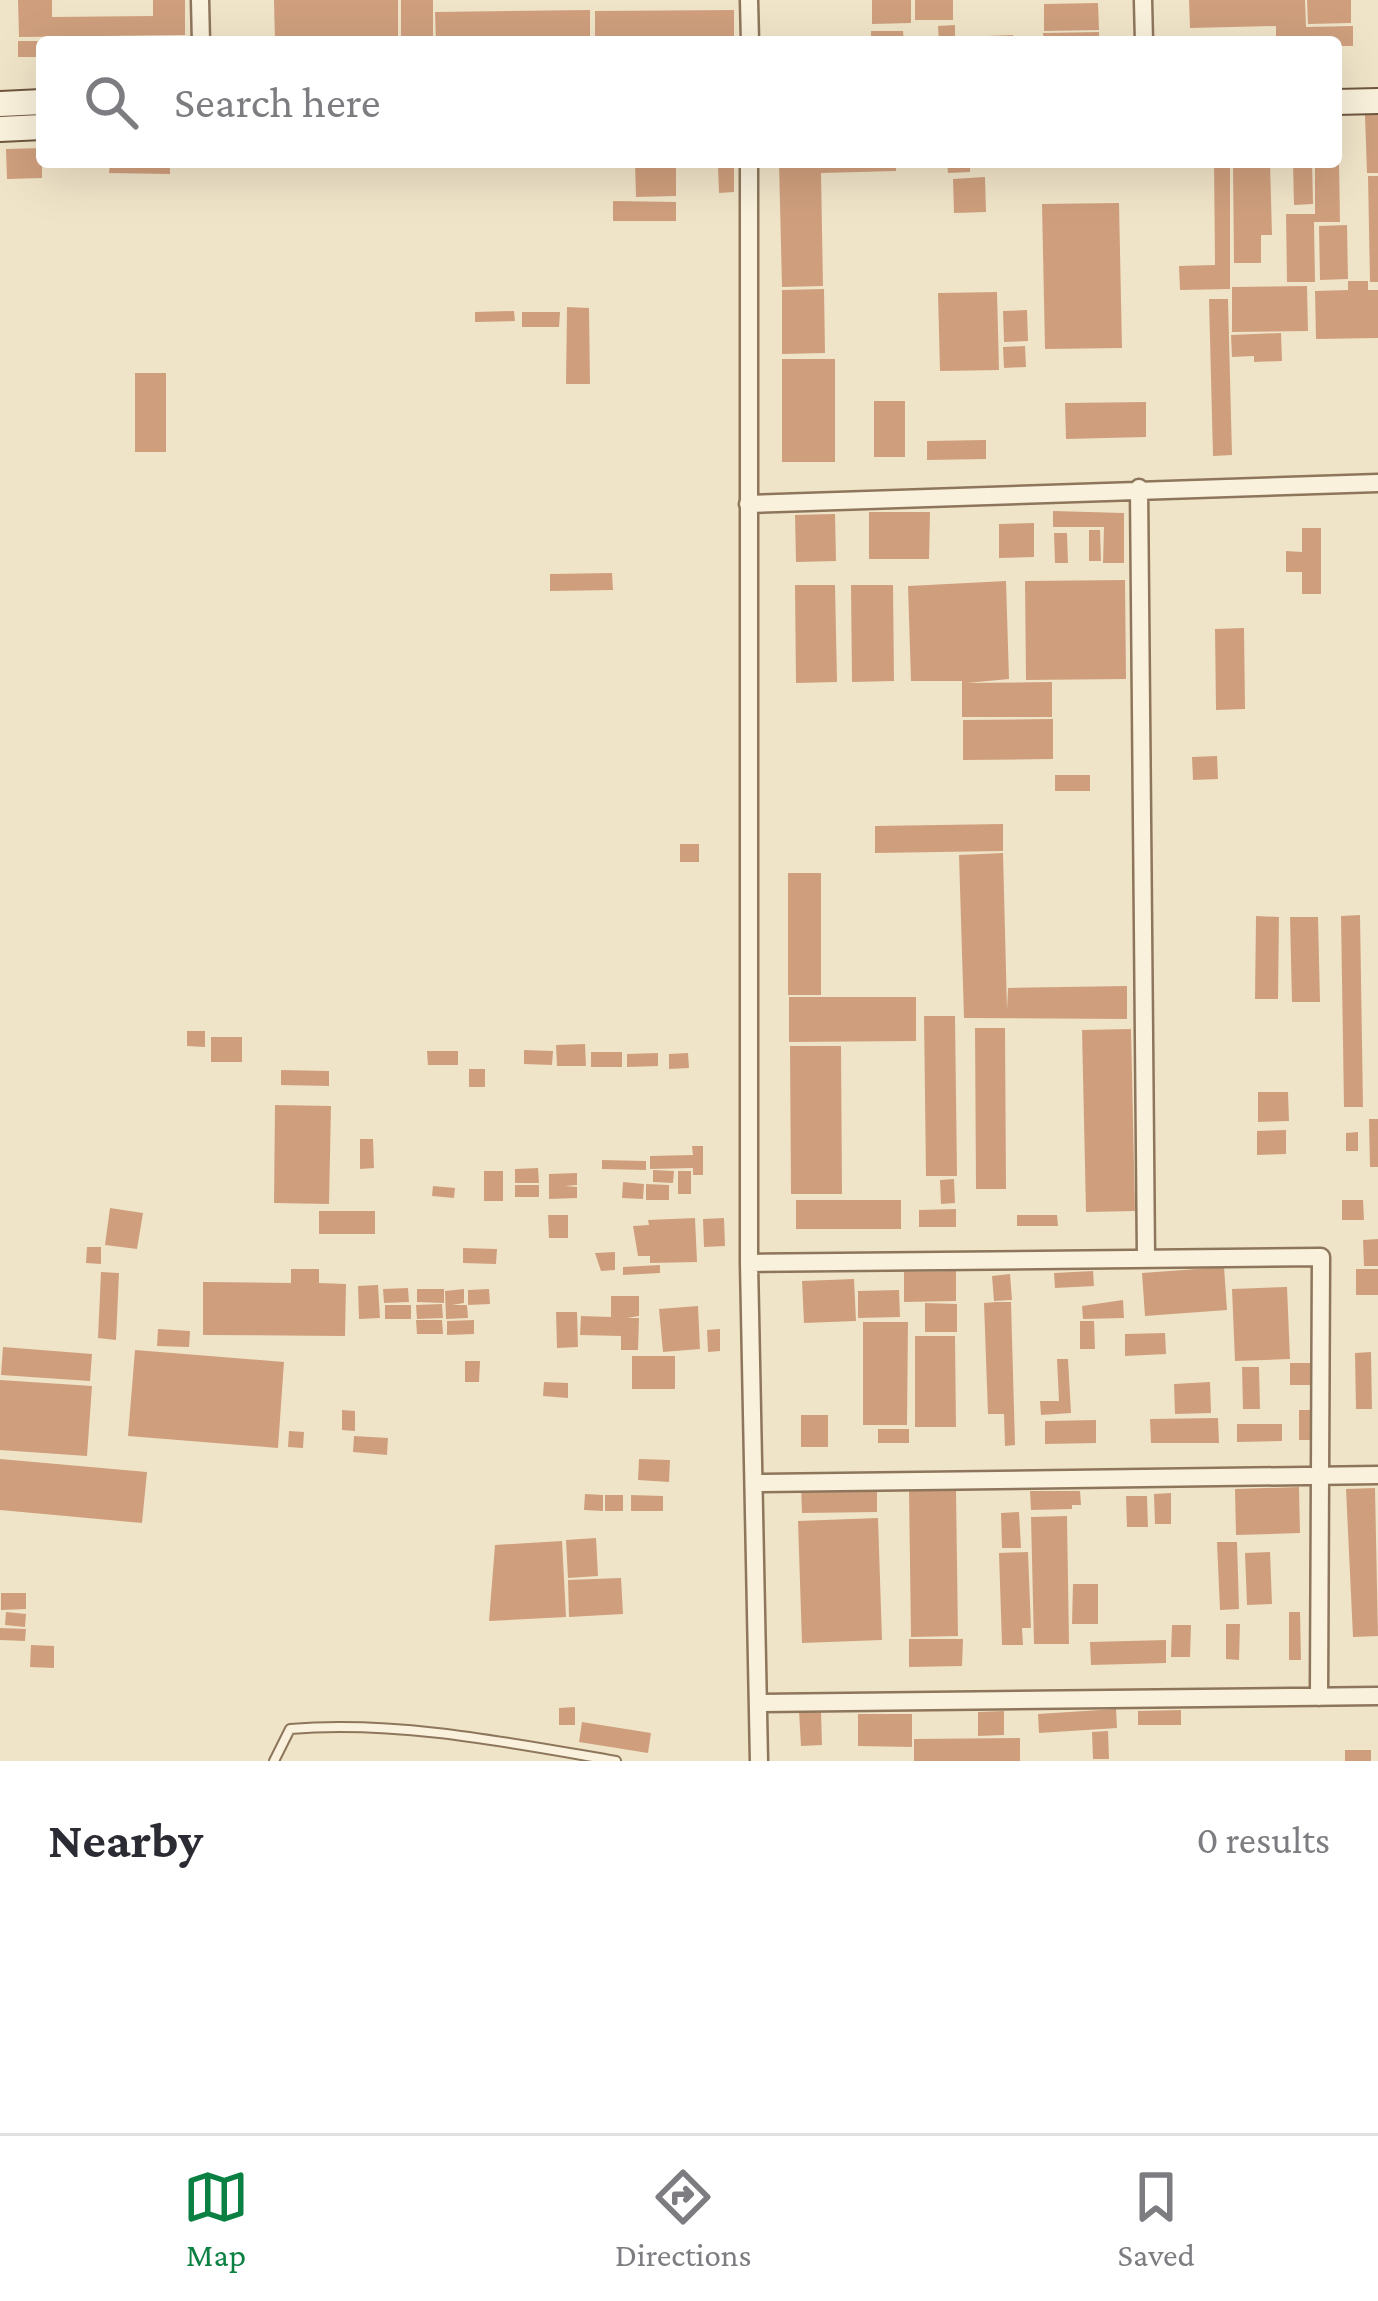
<!DOCTYPE html>
<html lang="en">
<head>
<meta charset="utf-8">
<style>
	:root { --surface:#fff; --page:#f7f7f7; --text:#2b2b33; --muted:#7c7c81; --line:#e1e1e2; --accent:#0b8043 }
	body { margin:0; font-family:"Crimson Pro",serif; background:var(--page); color:var(--text) }
	.list { margin:0; padding:0; list-style:none }
	h2 { display:flex; justify-content:space-between; align-items:center; height:156px; margin:0; padding:0 48px; font-size:51px }
	h2 small { font-size:39px; font-weight:400; color:var(--muted) }
	.icon { flex:none; width:66px; height:66px; fill:none; stroke:currentColor; stroke-width:2; stroke-linecap:round; stroke-linejoin:round }
	.map { position:relative; flex:none; width:1378px; height:1761px; overflow:hidden }
	.search { position:absolute; background:var(--surface); box-shadow:0 12px 48px #0002; left:36px; right:36px; top:36px; height:132px; display:flex; align-items:center; gap:30px; box-sizing:border-box; padding:0 42px; border-radius:12px; color:var(--muted); font-size:45px }
	.sheet { height:372px; background:var(--surface) }
	nav { display:flex; justify-content:space-around; align-items:center; box-sizing:border-box; height:168px; border-top:3px solid var(--line); background:var(--surface); font-size:33px; color:var(--muted) }
	nav a { display:grid; justify-items:center; gap:6px }
	nav .on { color:var(--accent) }
	.map>svg:first-child { display:block }
	.building { fill:#cf9f7d }
	.lines { fill:none; stroke-linecap:round; stroke-linejoin:round }
	.service-casing { stroke:#8d765c; stroke-width:12 }
	.minor-casing { stroke:#8d765c; stroke-width:21 }
	.secondary-casing { stroke:#6f573f; stroke-width:28 }
	.service { stroke:#faf1dc; stroke-width:8 }
	.minor { stroke:#faf1dc; stroke-width:16 }
	.secondary { stroke:#faf1dc; stroke-width:24 }
</style>
</head>
<body>
<div class="map">
<svg width="1378" height="1761" viewBox="0 0 1378 1761">
	<rect width="100%" height="100%" fill="#f0e4c8"/>
	<path class="building" d="M 18,0 L 52,0 L 52,17 L 153,16 L 153,0 L 185,0 L 185,35 L 19,37 Z
		M 274,0 L 398,0 L 398,42 L 275,42 Z
		M 401,0 L 433,0 L 433,42 L 401,42 Z
		M 872,0 L 911,0 L 911,23 L 872,24 Z
		M 915,0 L 953,0 L 953,20 L 915,20 Z
		M 1189,0 L 1305,0 L 1306,27 L 1353,26 L 1353,46 L 1336,46 L 1336,42 L 1276,42 L 1276,26 L 1190,28 Z
		M 1307,0 L 1351,0 L 1351,23 L 1308,24 Z
		M 1098,3 L 1099,30 L 1044,31 L 1044,4 Z
		M 590,10 L 590,41 L 436,42 L 435,12 Z
		M 734,10 L 734,42 L 595,42 L 595,11 Z
		M 955,25 L 955,42 L 939,42 L 938,26 Z
		M 871,31 L 903,31 L 904,42 L 871,42 Z
		M 1099,32 L 1099,42 L 1044,42 L 1043,33 Z
		M 1013,35 L 1013,42 L 961,42 L 961,37 Z
		M 18,41 L 42,41 L 42,57 L 18,57 Z
		M 1378,114 L 1378,173 L 1367,173 L 1365,115 Z
		M 42,148 L 42,178 L 7,179 L 6,149 Z
		M 110,162 L 170,162 L 170,174 L 109,173 Z
		M 635,162 L 676,162 L 676,196 L 636,197 Z
		M 779,162 L 896,162 L 896,171 L 821,173 L 823,286 L 782,287 Z
		M 947,162 L 970,162 L 970,172 L 948,173 Z
		M 1214,162 L 1230,162 L 1230,289 L 1180,290 L 1179,266 L 1215,265 Z
		M 1233,162 L 1270,162 L 1272,235 L 1261,235 L 1261,263 L 1234,263 Z
		M 1293,162 L 1312,162 L 1313,204 L 1294,205 Z
		M 1315,162 L 1339,162 L 1340,222 L 1314,222 L 1315,282 L 1287,282 L 1286,214 L 1315,214 Z
		M 718,167 L 734,167 L 734,192 L 719,193 Z
		M 1368,176 L 1378,176 L 1378,282 L 1370,282 Z
		M 985,177 L 986,212 L 954,213 L 953,179 Z
		M 613,201 L 676,202 L 676,221 L 613,221 Z
		M 1119,203 L 1122,348 L 1045,349 L 1042,204 Z
		M 1347,225 L 1348,279 L 1320,280 L 1319,226 Z
		M 1348,281 L 1368,281 L 1368,290 L 1378,290 L 1378,338 L 1316,339 L 1315,291 L 1348,290 Z
		M 1307,286 L 1308,331 L 1232,332 L 1232,287 Z
		M 824,289 L 825,353 L 782,354 L 782,290 Z
		M 997,292 L 999,370 L 940,371 L 938,293 Z
		M 1209,299 L 1228,299 L 1232,455 L 1213,456 Z
		M 567,307 L 589,308 L 590,384 L 566,384 Z
		M 1027,310 L 1028,341 L 1004,342 L 1003,311 Z
		M 514,311 L 515,321 L 475,322 L 475,312 Z
		M 522,312 L 560,312 L 559,327 L 522,327 Z
		M 1281,333 L 1282,361 L 1254,362 L 1254,356 L 1232,357 L 1231,335 Z
		M 1025,346 L 1026,367 L 1004,368 L 1003,347 Z
		M 782,359 L 835,359 L 835,462 L 782,462 Z
		M 135,373 L 166,373 L 166,452 L 135,452 Z
		M 874,401 L 905,401 L 905,457 L 874,457 Z
		M 1146,402 L 1146,437 L 1066,439 L 1065,403 Z
		M 986,440 L 986,459 L 927,460 L 927,441 Z
		M 1053,511 L 1124,513 L 1124,563 L 1103,563 L 1104,527 L 1053,527 Z
		M 869,512 L 930,512 L 929,559 L 869,559 Z
		M 835,514 L 836,561 L 796,562 L 795,515 Z
		M 1034,523 L 1034,557 L 999,558 L 999,524 Z
		M 1302,528 L 1321,528 L 1321,594 L 1302,594 L 1302,572 L 1286,572 L 1286,551 L 1302,552 Z
		M 1089,530 L 1100,530 L 1101,561 L 1089,561 Z
		M 1054,533 L 1067,533 L 1068,563 L 1055,563 Z
		M 612,573 L 613,590 L 550,591 L 550,574 Z
		M 1125,580 L 1126,679 L 1026,680 L 1025,581 Z
		M 1006,581 L 1009,679 L 967,683 L 1052,682 L 1052,717 L 962,717 L 962,681 L 911,681 L 908,586 Z
		M 795,585 L 835,585 L 837,682 L 796,683 Z
		M 851,585 L 893,585 L 894,681 L 852,682 Z
		M 1244,628 L 1245,709 L 1216,710 L 1215,629 Z
		M 1053,719 L 1053,759 L 963,760 L 963,720 Z
		M 1217,756 L 1218,779 L 1193,780 L 1192,757 Z
		M 1055,775 L 1090,775 L 1090,791 L 1055,791 Z
		M 1003,824 L 1003,851 L 875,853 L 875,826 Z
		M 680,844 L 699,844 L 699,862 L 680,862 Z
		M 1003,853 L 1007,1010 L 1008,988 L 1127,986 L 1127,1019 L 964,1018 L 959,855 Z
		M 788,873 L 821,873 L 821,995 L 788,995 Z
		M 1360,915 L 1363,1107 L 1344,1107 L 1341,916 Z
		M 1256,916 L 1279,917 L 1278,999 L 1255,999 Z
		M 1290,917 L 1318,917 L 1320,1002 L 1292,1002 Z
		M 789,997 L 916,997 L 916,1041 L 789,1042 Z
		M 924,1016 L 955,1016 L 957,1176 L 926,1176 Z
		M 975,1028 L 1005,1028 L 1006,1189 L 976,1189 Z
		M 1131,1029 L 1135,1211 L 1086,1212 L 1082,1030 Z
		M 187,1031 L 205,1031 L 205,1047 L 187,1046 Z
		M 211,1037 L 242,1037 L 242,1062 L 211,1062 Z
		M 585,1044 L 586,1066 L 557,1066 L 556,1045 Z
		M 790,1046 L 841,1046 L 842,1194 L 791,1194 Z
		M 524,1050 L 553,1051 L 552,1065 L 524,1064 Z
		M 427,1051 L 458,1051 L 458,1065 L 428,1065 Z
		M 591,1052 L 622,1052 L 622,1067 L 591,1067 Z
		M 658,1053 L 658,1066 L 627,1067 L 627,1054 Z
		M 688,1053 L 689,1068 L 669,1069 L 669,1054 Z
		M 469,1069 L 485,1069 L 485,1087 L 469,1087 Z
		M 281,1070 L 329,1071 L 329,1086 L 281,1085 Z
		M 1258,1092 L 1288,1092 L 1289,1121 L 1258,1122 Z
		M 275,1105 L 331,1106 L 329,1204 L 274,1203 Z
		M 1369,1119 L 1378,1119 L 1378,1167 L 1370,1167 Z
		M 1286,1130 L 1286,1154 L 1257,1155 L 1257,1131 Z
		M 1358,1132 L 1358,1151 L 1346,1151 L 1346,1133 Z
		M 360,1139 L 373,1139 L 374,1168 L 360,1169 Z
		M 692,1146 L 703,1146 L 703,1175 L 693,1175 L 693,1168 L 650,1169 L 650,1156 L 693,1155 Z
		M 602,1160 L 646,1161 L 646,1170 L 602,1169 Z
		M 538,1168 L 539,1183 L 515,1183 L 515,1169 Z
		M 653,1170 L 674,1171 L 673,1183 L 653,1182 Z
		M 484,1171 L 503,1171 L 503,1201 L 484,1201 Z
		M 678,1171 L 691,1171 L 691,1194 L 678,1194 Z
		M 577,1173 L 577,1185 L 565,1186 L 577,1187 L 577,1198 L 549,1199 L 549,1174 Z
		M 954,1179 L 955,1203 L 941,1204 L 940,1180 Z
		M 623,1182 L 644,1184 L 643,1199 L 622,1198 Z
		M 646,1184 L 669,1185 L 669,1200 L 646,1200 Z
		M 515,1185 L 539,1185 L 539,1197 L 515,1197 Z
		M 433,1186 L 455,1188 L 454,1198 L 432,1196 Z
		M 796,1200 L 901,1200 L 901,1229 L 796,1229 Z
		M 1342,1200 L 1363,1200 L 1364,1220 L 1342,1220 Z
		M 110,1208 L 143,1213 L 137,1249 L 105,1245 Z
		M 956,1209 L 956,1227 L 919,1227 L 919,1210 Z
		M 319,1211 L 375,1211 L 375,1234 L 319,1234 Z
		M 548,1215 L 568,1215 L 568,1238 L 549,1238 Z
		M 1017,1215 L 1057,1215 L 1058,1226 L 1017,1226 Z
		M 695,1218 L 697,1262 L 650,1263 L 650,1256 L 638,1256 L 633,1226 L 649,1225 L 648,1220 Z
		M 724,1218 L 725,1246 L 704,1247 L 703,1219 Z
		M 1378,1239 L 1378,1266 L 1364,1266 L 1363,1240 Z
		M 87,1247 L 101,1247 L 101,1264 L 86,1263 Z
		M 463,1248 L 497,1249 L 496,1264 L 463,1263 Z
		M 615,1252 L 615,1270 L 601,1271 L 595,1253 Z
		M 660,1265 L 660,1273 L 623,1275 L 623,1267 Z
		M 1224,1267 L 1227,1310 L 1145,1316 L 1142,1273 Z
		M 291,1269 L 319,1269 L 319,1283 L 346,1284 L 345,1336 L 203,1335 L 203,1282 L 291,1283 Z
		M 1356,1269 L 1378,1269 L 1378,1295 L 1356,1295 Z
		M 956,1271 L 956,1301 L 904,1302 L 904,1272 Z
		M 1093,1271 L 1094,1286 L 1055,1288 L 1054,1273 Z
		M 101,1272 L 119,1273 L 116,1340 L 98,1338 Z
		M 1010,1274 L 1012,1300 L 994,1301 L 992,1276 Z
		M 854,1279 L 856,1321 L 804,1323 L 802,1281 Z
		M 378,1285 L 380,1318 L 359,1319 L 358,1286 Z
		M 1287,1287 L 1290,1359 L 1235,1361 L 1232,1289 Z
		M 408,1288 L 409,1302 L 384,1303 L 383,1289 Z
		M 417,1289 L 444,1289 L 444,1303 L 417,1302 Z
		M 464,1289 L 464,1303 L 452,1305 L 467,1305 L 468,1318 L 446,1319 L 445,1291 Z
		M 489,1289 L 490,1304 L 468,1305 L 468,1290 Z
		M 899,1290 L 900,1317 L 858,1318 L 858,1291 Z
		M 611,1296 L 639,1296 L 639,1316 L 627,1318 L 639,1318 L 638,1350 L 621,1350 L 621,1336 L 580,1335 L 581,1316 L 611,1317 Z
		M 1123,1300 L 1124,1318 L 1083,1319 L 1082,1306 Z
		M 996,1302 L 1011,1302 L 1015,1445 L 1005,1446 L 1004,1414 L 988,1414 L 984,1303 Z
		M 925,1303 L 957,1304 L 957,1332 L 925,1332 Z
		M 442,1304 L 443,1318 L 417,1319 L 416,1305 Z
		M 385,1305 L 411,1305 L 411,1319 L 385,1319 Z
		M 698,1306 L 700,1349 L 663,1352 L 659,1309 Z
		M 556,1312 L 577,1312 L 578,1347 L 557,1348 Z
		M 416,1320 L 442,1320 L 443,1334 L 417,1334 Z
		M 474,1320 L 474,1334 L 447,1335 L 447,1321 Z
		M 1080,1321 L 1094,1321 L 1095,1349 L 1080,1349 Z
		M 863,1322 L 908,1322 L 907,1425 L 863,1425 Z
		M 158,1329 L 190,1331 L 189,1347 L 157,1346 Z
		M 720,1329 L 720,1351 L 708,1352 L 707,1330 Z
		M 1165,1333 L 1166,1354 L 1125,1356 L 1125,1334 Z
		M 915,1336 L 955,1336 L 956,1427 L 915,1427 Z
		M 3,1347 L 92,1354 L 90,1381 L 1,1375 Z
		M 135,1350 L 284,1362 L 278,1448 L 128,1436 Z
		M 1371,1352 L 1372,1409 L 1356,1409 L 1355,1353 Z
		M 632,1356 L 675,1356 L 675,1389 L 632,1389 Z
		M 1057,1359 L 1068,1359 L 1071,1413 L 1041,1415 L 1040,1401 L 1059,1401 Z
		M 465,1361 L 480,1361 L 479,1382 L 465,1382 Z
		M 1290,1363 L 1313,1363 L 1313,1385 L 1290,1385 Z
		M 1242,1367 L 1259,1367 L 1260,1409 L 1243,1409 Z
		M 0,1380 L 92,1386 L 87,1456 L 0,1450 Z
		M 544,1382 L 568,1383 L 568,1398 L 543,1396 Z
		M 1210,1382 L 1211,1413 L 1175,1414 L 1174,1384 Z
		M 342,1410 L 355,1411 L 355,1431 L 342,1430 Z
		M 1299,1410 L 1311,1410 L 1311,1440 L 1299,1440 Z
		M 801,1415 L 828,1415 L 828,1447 L 801,1447 Z
		M 1218,1418 L 1219,1443 L 1151,1443 L 1150,1419 Z
		M 1096,1420 L 1096,1443 L 1045,1444 L 1045,1421 Z
		M 1237,1424 L 1282,1424 L 1282,1441 L 1237,1442 Z
		M 878,1429 L 909,1429 L 909,1443 L 878,1443 Z
		M 289,1431 L 304,1432 L 303,1448 L 288,1447 Z
		M 354,1436 L 388,1438 L 387,1455 L 353,1452 Z
		M 0,1459 L 147,1472 L 142,1523 L 0,1510 Z
		M 639,1459 L 670,1460 L 669,1482 L 638,1480 Z
		M 877,1486 L 877,1512 L 802,1513 L 801,1487 Z
		M 1299,1487 L 1300,1533 L 1236,1535 L 1235,1489 Z
		M 1375,1488 L 1378,1636 L 1353,1637 L 1346,1489 Z
		M 909,1490 L 956,1490 L 958,1636 L 911,1637 Z
		M 1030,1491 L 1080,1491 L 1081,1505 L 1072,1505 L 1072,1509 L 1031,1510 Z
		M 1171,1493 L 1171,1524 L 1155,1524 L 1154,1494 Z
		M 585,1494 L 603,1495 L 603,1511 L 584,1510 Z
		M 605,1495 L 623,1495 L 623,1511 L 605,1511 Z
		M 631,1495 L 663,1496 L 663,1511 L 631,1511 Z
		M 1126,1496 L 1147,1496 L 1148,1527 L 1127,1527 Z
		M 1019,1512 L 1021,1548 L 1002,1548 L 1001,1513 Z
		M 1067,1516 L 1069,1644 L 1034,1644 L 1031,1517 Z
		M 878,1518 L 882,1640 L 802,1643 L 798,1521 Z
		M 596,1538 L 598,1576 L 568,1578 L 566,1540 Z
		M 562,1541 L 566,1617 L 489,1621 L 495,1545 Z
		M 1217,1542 L 1237,1542 L 1239,1609 L 1220,1610 Z
		M 1028,1552 L 1031,1628 L 1022,1628 L 1023,1645 L 1002,1645 L 999,1553 Z
		M 1270,1552 L 1272,1604 L 1247,1605 L 1245,1553 Z
		M 621,1578 L 623,1614 L 569,1617 L 568,1580 Z
		M 1073,1584 L 1098,1584 L 1098,1624 L 1072,1624 Z
		M 1,1593 L 26,1593 L 26,1609 L 1,1610 Z
		M 6,1612 L 26,1614 L 25,1627 L 5,1625 Z
		M 1289,1612 L 1300,1612 L 1301,1660 L 1289,1660 Z
		M 1226,1624 L 1240,1624 L 1239,1660 L 1226,1659 Z
		M 1172,1625 L 1191,1625 L 1190,1657 L 1171,1657 Z
		M 0,1628 L 26,1629 L 25,1641 L 0,1640 Z
		M 909,1639 L 963,1639 L 962,1666 L 909,1667 Z
		M 1166,1640 L 1166,1663 L 1091,1665 L 1090,1642 Z
		M 31,1645 L 54,1646 L 54,1668 L 30,1667 Z
		M 575,1707 L 575,1725 L 559,1725 L 559,1708 Z
		M 1116,1709 L 1117,1728 L 1039,1733 L 1038,1714 Z
		M 821,1710 L 822,1745 L 801,1746 L 799,1711 Z
		M 1181,1710 L 1181,1725 L 1138,1725 L 1138,1711 Z
		M 1004,1711 L 1004,1735 L 978,1736 L 978,1712 Z
		M 858,1714 L 912,1714 L 912,1747 L 858,1746 Z
		M 582,1722 L 651,1733 L 648,1753 L 579,1742 Z
		M 1108,1731 L 1109,1759 L 1093,1759 L 1092,1732 Z
		M 1020,1738 L 1020,1761 L 914,1761 L 914,1739 Z
		M 1345,1750 L 1371,1750 L 1371,1761 L 1345,1761 Z"/>
	<g class="lines">
		<defs>
			<path id="service" d="M 274,1761 L 290,1729 C 398,1720 511,1743 616,1761"/>
			<path id="minor" d="M 200,0 L 201,42
				M 749,0 L 750,42
				M 1143,0 L 1144,42
				M 749,162 L 749,1263 L 759,1761
				M 1139,488 L 1146,1258
				M 748,504 L 1378,483
				M 749,1263 L 1321,1257 L 1319,1697
				M 756,1483 L 1378,1475
				M 760,1703 L 1378,1696"/>
			<path id="secondary" d="M 1336,102 L 1378,101
				M 0,104 L 42,102
				M 0,129 L 42,127"/>
		</defs>
		<use href="#service" class="service-casing"/>
		<use href="#minor" class="minor-casing"/>
		<use href="#secondary" class="secondary-casing"/>
		<use href="#service" class="service"/>
		<use href="#minor" class="minor"/>
		<use href="#secondary" class="secondary"/>
	</g>
</svg>
<div class="search"><svg class="icon" aria-label="search" viewBox="0 0 24 24"><circle cx="10" cy="10" r="6"/><path d="M15 15l6 6"/></svg>Search here</div>
</div>
<section class="sheet">
<h2>Nearby<small>0 results</small></h2>
<ul class="list">
</ul>
</section>
<nav>
<a class="on"><svg class="icon" aria-label="map" viewBox="0 0 24 24"><path d="M3 6l6-2 6 2 6-2v14l-6 2-6-2-6 2zM9 4v14M15 6v14"/></svg>Map</a>
<a><svg class="icon" aria-label="directions" viewBox="0 0 24 24"><path d="M12 3l9 9-9 9-9-9zM9 14v-3h6M13 9l2 2-2 2"/></svg>Directions</a>
<a><svg class="icon" aria-label="saved" viewBox="0 0 24 24"><path d="M7 4h10v16l-5-4-5 4z"/></svg>Saved</a>
</nav>
</body>
</html>
